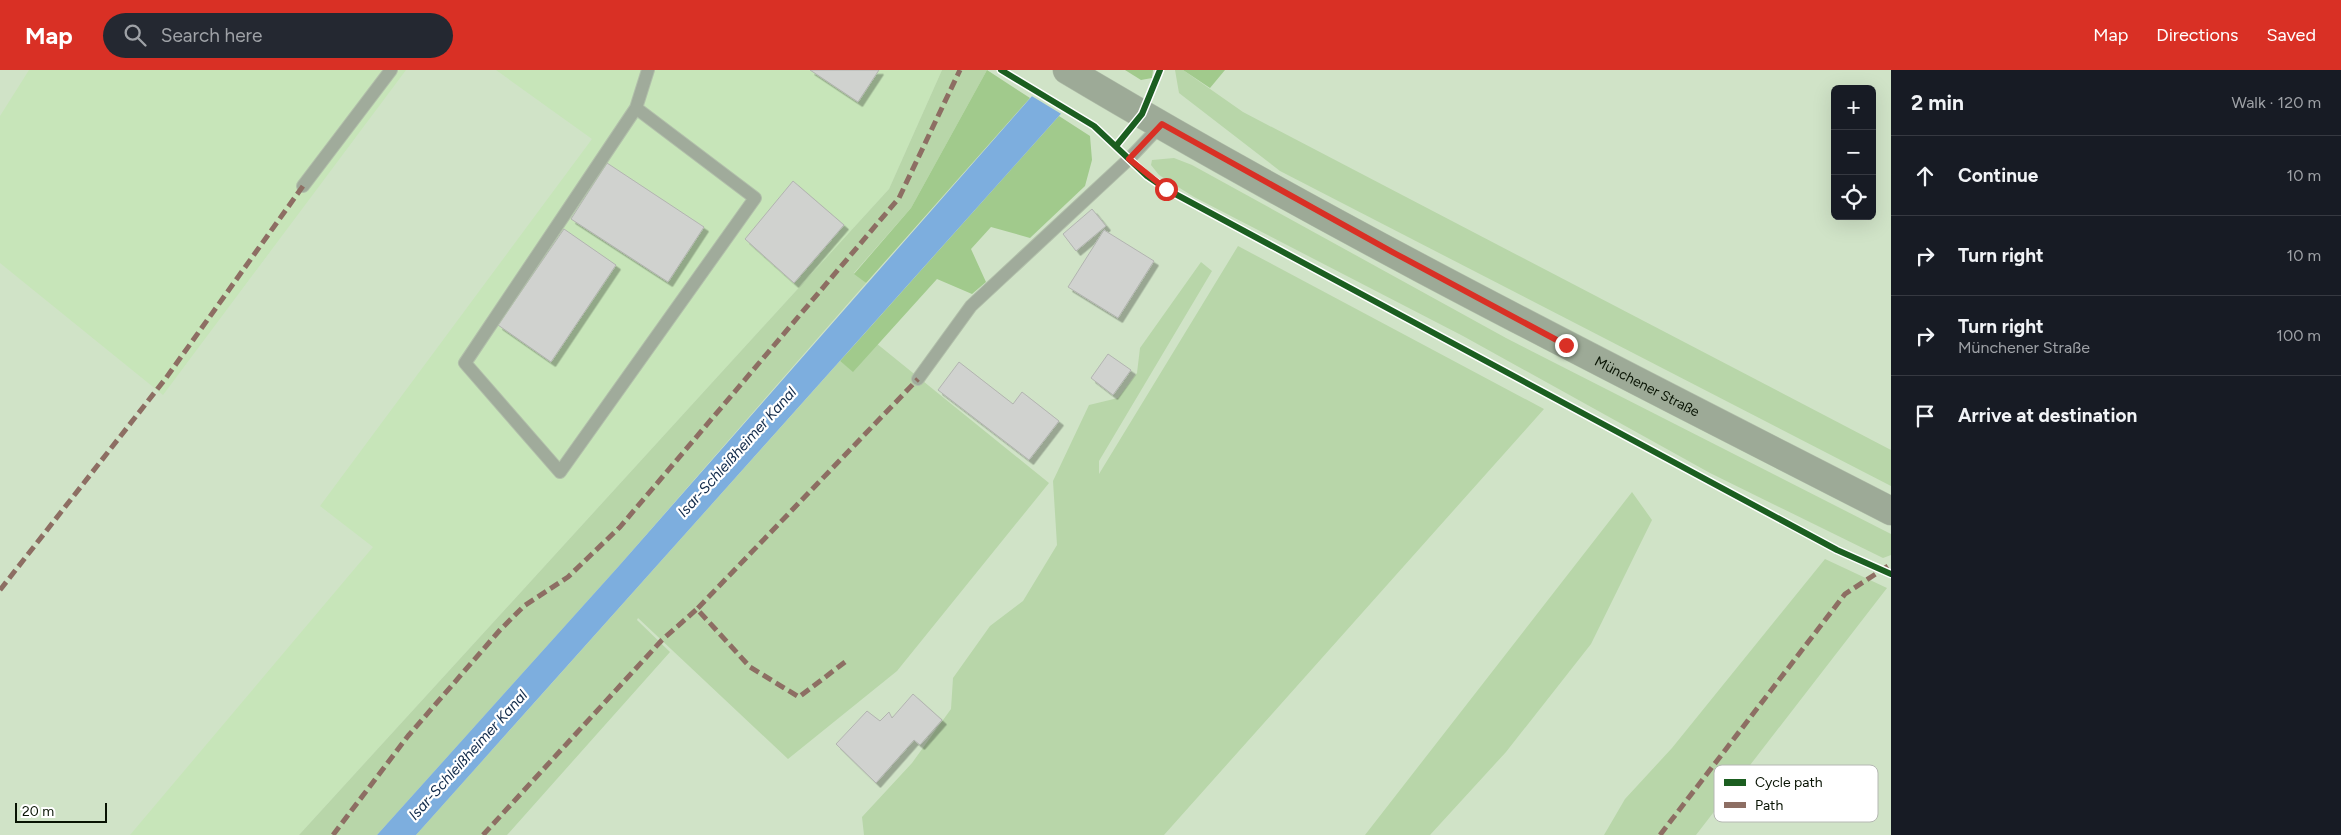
<!DOCTYPE html>
<html lang="en">
<head>
<meta charset="utf-8">
<style>
	:root { --surface:#171b24; --page:#242831; --text:#f1f3f6; --muted:#9ea1a6; --line:#363941; --accent:#d93025 }
	body { margin:0; font-family:Figtree,sans-serif; background:var(--page); color:var(--text) }
	.controls { position:absolute; right:15px; top:15px; display:grid; overflow:hidden; border-radius:8px; box-shadow:0 5px 20px #0002 }
	.controls button { width:45px; height:45px; display:grid; place-items:center; padding:0; border:0; border-bottom:1px solid var(--line); background:var(--surface); color:var(--text); font:25px sans-serif }
	.scale { position:absolute; left:15px; bottom:12px; width:92px; box-sizing:border-box; padding-left:5px; border:2px solid #081303; border-top:0; font-size:14px; line-height:18px; white-space:nowrap; color:#081303; -webkit-text-stroke:4px #fff; paint-order:stroke }
	.stop { position:absolute; width:15px; height:15px; margin:-11px; border:4px solid #d93025; border-radius:50%; background:#fff }
	.stop.end { background:#d93025; border-color:#fff; box-shadow:0 1px 5px #0008 }
	.list { margin:0; padding:0; list-style:none }
	h2 { display:flex; justify-content:space-between; align-items:center; height:65px; margin:0; padding:0 20px; font-size:21px }
	h2 small { font-size:16px; font-weight:400; color:var(--muted) }
	.list li { display:grid; grid-template-columns:32px 1fr auto; gap:15px; align-items:center; box-sizing:border-box; height:80px; padding:0 20px; border-top:1px solid var(--line) }
	.list b { display:block; font-size:19px; white-space:nowrap }
	.list p { margin:0; font-size:16px; white-space:nowrap; color:var(--muted) }
	.list em { font-size:16px; font-style:normal; color:var(--muted) }
	.icon { flex:none; width:28px; height:28px; fill:none; stroke:currentColor; stroke-width:2; stroke-linecap:round; stroke-linejoin:round }
	.map { position:relative; flex:none; width:1891px; height:765px; overflow:hidden }
	header { display:flex; align-items:center; gap:30px; box-sizing:border-box; height:70px; padding:0 25px; background:var(--accent); color:#fff }
	header strong { font-size:24px }
	nav { display:flex; gap:28px; margin-inline-start:auto; font-size:18px }
	.search { width:350px; height:45px; background:var(--page); display:flex; align-items:center; gap:12px; box-sizing:border-box; padding:0 18px; border-radius:28px; color:var(--muted); font-size:19px }
	main { display:flex }
	aside { flex:1; background:var(--surface) }
	.map>svg:first-child { display:block }
	.built { fill:#c7e5b9 }
	.green { fill:#b8d6a9 }
	.forest { fill:#a1ca8c }
	.water { fill:#7daede }
	.pier { fill:#d0e3c7 }
	.building { fill:#d0d2cf; stroke:#b2b4b0; filter:url(#shadow) }
	.lines { fill:none; stroke-linecap:round; stroke-linejoin:round }
	.service-casing { stroke:#b1bfaa; stroke-width:14 }
	.secondary-casing { stroke:#b1bfaa; stroke-width:29 }
	.service { stroke:#a0ab9b; stroke-width:12 }
	.secondary { stroke:#9daa97; stroke-width:28 }
	.quiet { stroke:#8d6e63; stroke-width:5; stroke-dasharray:10 5; stroke-linecap:butt }
	.cycleway-casing { stroke:#fff; stroke-width:9 }
	.cycleway { stroke:#1b5e20; stroke-width:6 }
	.route { stroke:#d93025; stroke-width:6 }
	.labels { text-anchor:middle; dominant-baseline:central; stroke-width:4.5; stroke-linejoin:round; paint-order:stroke }
	.street-label { font-size:14px; fill:#081303; stroke:#fff }
	.water-label { font-size:15px; font-style:italic; fill:#102949; stroke:#fff }
	.key { fill:#fff; stroke:#b5b8b3; stroke-width:1 }
	.key-label { font-size:14px; fill:#081303 }
</style>
</head>
<body>
<header>
<strong>Map</strong>
<div class="search"><svg class="icon" aria-label="search" viewBox="0 0 24 24"><circle cx="10" cy="10" r="6"/><path d="M15 15l6 6"/></svg>Search here</div>
<nav><a>Map</a><a>Directions</a><a>Saved</a></nav>
</header>
<main>
<div class="map">
<svg width="1891" height="765" viewBox="0 0 1891 765">
	<defs>
		<filter id="shadow"><feDropShadow dx="4.5" dy="4.5" stdDeviation="0" flood-color="#0004"/></filter>
	</defs>
	<rect width="100%" height="100%" fill="#d0e3c7"/>
	<path class="built" d="M 29,0 L 406,0 L 163,325 L 0,193 L 0,46 Z
		M 496,0 L 942,0 L 889,119 L 299,765 L 130,765 L 373,477 L 320,436 L 592,69 Z"/>
	<path class="green" d="M 942,0 L 987,0 L 911,138 L 854,203 L 866,213 L 618,497 L 377,765 L 299,765 L 889,119 Z
		M 1175,0 L 1183,0 L 1243,42 L 1891,380 L 1891,416 L 1280,101 L 1179,23 Z
		M 1174,88 L 1192,95 L 1506,268 L 1891,464 L 1891,485 L 1883,488 L 1710,403 L 1463,266 L 1194,127 L 1159,105 L 1151,95 L 1152,90 Z
		M 1238,176 L 1544,339 L 1164,765 L 864,765 L 862,747 L 912,693 L 951,639 L 953,608 L 990,556 L 1023,531 L 1057,475 L 1053,411 L 1089,335 L 1118,328 L 1137,303 L 1140,278 L 1201,192 L 1212,201 L 1099,391 L 1099,404 Z
		M 876,273 L 1049,413 L 897,601 L 788,689 L 638,548 L 637,550 L 670,582 L 507,765 L 416,765 L 840,291 L 853,301 Z
		M 1632,422 L 1652,450 L 1591,574 L 1506,682 L 1430,765 L 1365,765 Z
		M 1825,489 L 1887,518 L 1696,765 L 1604,765 L 1625,729 L 1672,678 Z"/>
	<path class="forest" d="M 987,0 L 1030,28 L 866,213 L 854,204 L 911,138 Z
		M 1125,0 L 1153,0 L 1152,8 L 1141,10 Z
		M 1183,0 L 1225,0 L 1210,18 Z
		M 1059,46 L 1090,66 L 1092,90 L 1085,116 L 1030,168 L 991,157 L 971,179 L 986,212 L 972,224 L 937,209 L 853,302 L 840,291 Z"/>
	<path class="water" d="M 1055,0 L 1100,0 L 416,765 L 377,765 L 618,497 Z"/>
	<path class="pier" d="M 1051,0 L 1102,0 L 1063,45 L 1030,25 Z"/>
	<path class="building" d="M 810,0 L 879,0 L 858,32 Z
		M 607,93 L 704,157 L 668,212 L 571,149 Z
		M 793,111 L 844,155 L 794,213 L 745,169 Z
		M 1092,139 L 1106,156 L 1076,181 L 1063,164 Z
		M 564,159 L 616,195 L 551,292 L 498,255 Z
		M 1104,160 L 1154,191 L 1118,248 L 1068,217 Z
		M 1108,284 L 1131,300 L 1113,325 L 1091,308 Z
		M 959,292 L 1013,334 L 1022,322 L 1059,351 L 1029,390 L 938,320 Z
		M 913,624 L 942,650 L 920,675 L 914,670 L 876,713 L 836,674 L 867,641 L 880,651 L 889,642 L 892,648 Z"/>
	<g class="lines">
		<defs>
			<path id="service" d="M 636,38 L 755,128 L 560,402 L 465,293 L 636,38 L 648,0
				M 303,116 L 391,0
				M 918,309 L 971,236 L 1129,89 L 1162,54"/>
			<g id="secondary">
				<path id="s1" d="M 1067,0 C 1335,160 1614,299 1891,441"/>
			</g>
		</defs>
		<use href="#service" class="service-casing"/>
		<use href="#secondary" class="secondary-casing"/>
		<use href="#service" class="service"/>
		<use href="#secondary" class="secondary"/>
		<path class="quiet" d="M 0,520 L 166,308 L 303,116
			M 845,592 L 799,627 L 750,597 L 697,539 L 918,309
			M 333,765 L 408,666 L 500,560 L 524,536 L 568,507 L 620,457 L 899,128 L 960,0
			M 483,765 L 662,570 L 697,539
			M 1660,765 L 1845,524 L 1891,494"/>
		<defs>
			<path id="cycleway" d="M 1001,0 L 1094,56 L 1147,106 L 1166,119 L 1837,480 L 1891,504
				M 1116,76 L 1142,44 L 1160,0"/>
		</defs>
		<use href="#cycleway" class="cycleway-casing"/>
		<use href="#cycleway" class="cycleway"/>
	</g>
	<g class="lines">
		<path class="route" d="M 1166,119 L 1129,89 L 1162,54 L 1396,184 L 1566,275"/>
	</g>
	<g class="labels">
		<g class="street-label">
			<text stroke="none"><textPath href="#s1" startOffset="661">Münchener Straße</textPath></text>
		</g>
		<g class="water-label">
			<text transform="translate(737 382) rotate(-48)">Isar-Schleißheimer Kanal</text>
			<text transform="translate(468 685) rotate(-48)">Isar-Schleißheimer Kanal</text>
		</g>
	</g>
	<rect x="1714" y="695" width="164" height="57" rx="8" class="key"/>
	<rect x="1724" y="709" width="22" height="7" fill="#1b5e20"/>
	<rect x="1724" y="732" width="22" height="6" fill="#8d6e63"/>
	<g class="key-label">
		<text x="1755" y="717">Cycle path</text>
		<text x="1755" y="740">Path</text>
	</g>
</svg>
<div class="controls">
<button>+</button>
<button>−</button>
<button><svg class="icon" aria-label="locate" viewBox="0 0 24 24"><circle cx="12" cy="12" r="6"/><path d="M12 2v4M12 18v4M2 12h4M18 12h4"/></svg></button>
</div>
<div class="scale">20 m</div>
<div class="stop" style="left:1166px;top:119px"></div>
<div class="stop end" style="left:1566px;top:275px"></div>
</div>
<aside>
<h2>2 min<small>Walk · 120 m</small></h2>
<ul class="list">
<li><svg class="icon" aria-label="ahead" viewBox="0 0 24 24"><path d="M12 20V5M6 11l6-6 6 6"/></svg><div><b>Continue</b></div><em>10 m</em></li>
<li><svg class="icon" aria-label="right" viewBox="0 0 24 24"><path d="M7 20v-9h11M14 6l5 5-5 5"/></svg><div><b>Turn right</b></div><em>10 m</em></li>
<li><svg class="icon" aria-label="right" viewBox="0 0 24 24"><path d="M7 20v-9h11M14 6l5 5-5 5"/></svg><div><b>Turn right</b><p>Münchener Straße</p></div><em>100 m</em></li>
<li><svg class="icon" aria-label="arrive" viewBox="0 0 24 24"><path d="M6 21V4h12l-3 4 3 4H6"/></svg><div><b>Arrive at destination</b></div></li>
</ul>
</aside>
</main>
</body>
</html>
